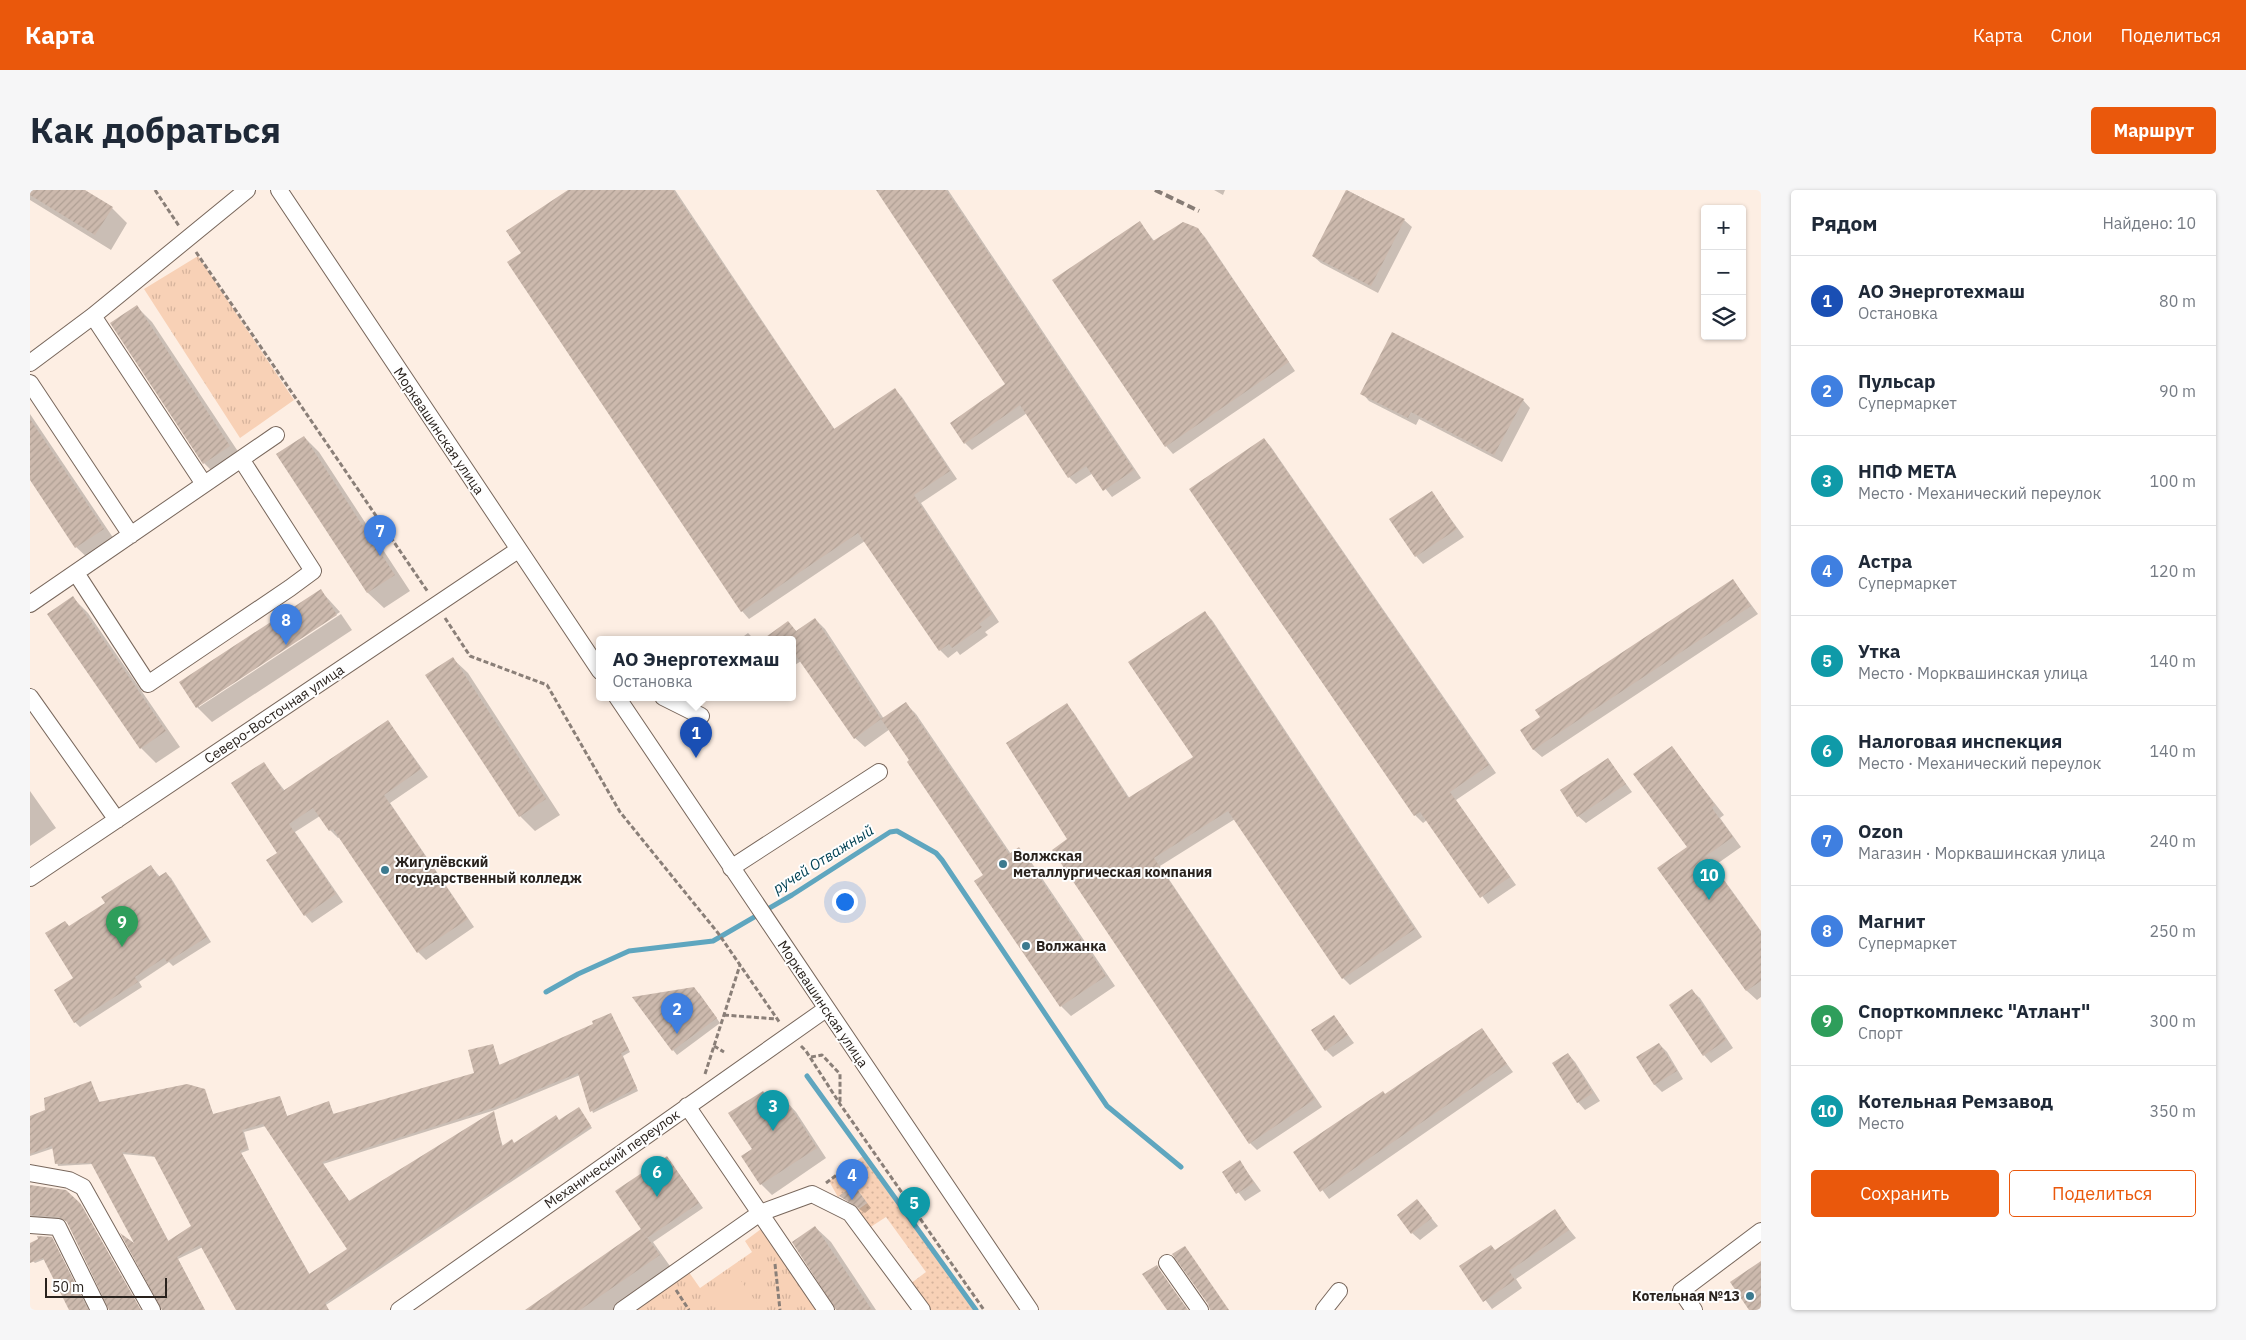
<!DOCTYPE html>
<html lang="ru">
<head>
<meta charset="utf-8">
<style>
	:root { --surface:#fff; --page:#f6f6f7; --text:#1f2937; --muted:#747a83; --line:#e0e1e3; --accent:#ea580c }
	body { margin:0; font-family:"IBM Plex Sans",sans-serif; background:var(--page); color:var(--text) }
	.controls { position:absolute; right:15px; top:15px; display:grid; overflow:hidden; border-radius:5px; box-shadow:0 1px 4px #0004 }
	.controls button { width:45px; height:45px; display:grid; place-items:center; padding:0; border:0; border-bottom:1px solid var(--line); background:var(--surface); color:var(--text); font:25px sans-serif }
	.scale { position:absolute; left:15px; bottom:12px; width:122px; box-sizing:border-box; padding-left:5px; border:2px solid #29221d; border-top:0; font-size:14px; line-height:18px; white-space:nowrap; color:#29221d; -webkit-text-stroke:4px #fefefe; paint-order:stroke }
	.you { position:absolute; left:814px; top:711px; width:18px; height:18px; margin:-12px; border:4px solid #fff; border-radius:50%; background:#1a73e8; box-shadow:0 0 0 8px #1a73e833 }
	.badge { display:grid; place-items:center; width:32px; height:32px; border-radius:50%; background:var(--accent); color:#fff; font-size:16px; font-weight:700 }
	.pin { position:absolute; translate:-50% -41px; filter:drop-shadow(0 1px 2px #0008) }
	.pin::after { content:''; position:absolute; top:26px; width:18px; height:15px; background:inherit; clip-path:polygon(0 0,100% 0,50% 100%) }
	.popup { position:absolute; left:566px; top:446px; width:200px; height:65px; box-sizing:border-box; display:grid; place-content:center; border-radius:5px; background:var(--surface); filter:drop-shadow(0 1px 4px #0005); font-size:16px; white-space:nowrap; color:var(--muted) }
	.popup b { font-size:19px; color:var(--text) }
	.popup::after { content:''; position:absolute; left:50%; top:100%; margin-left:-10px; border:10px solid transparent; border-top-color:var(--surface) }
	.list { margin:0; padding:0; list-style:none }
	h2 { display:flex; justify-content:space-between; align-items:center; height:65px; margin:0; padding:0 20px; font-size:21px }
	h2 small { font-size:16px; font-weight:400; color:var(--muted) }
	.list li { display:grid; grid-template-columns:32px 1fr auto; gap:15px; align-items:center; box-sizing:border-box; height:90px; padding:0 20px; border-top:1px solid var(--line) }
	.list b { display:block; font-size:19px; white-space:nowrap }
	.list p { margin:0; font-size:16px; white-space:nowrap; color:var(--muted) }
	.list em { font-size:16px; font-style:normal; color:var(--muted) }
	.actions { display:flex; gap:10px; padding:15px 20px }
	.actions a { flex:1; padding:11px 0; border:1px solid var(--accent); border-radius:5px; text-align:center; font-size:18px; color:var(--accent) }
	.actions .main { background:var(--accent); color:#fff }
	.icon { flex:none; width:28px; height:28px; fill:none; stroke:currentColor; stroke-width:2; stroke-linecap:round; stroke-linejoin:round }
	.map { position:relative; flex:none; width:1731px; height:1120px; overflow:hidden; border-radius:5px }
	header { display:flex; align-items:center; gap:30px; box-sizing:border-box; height:70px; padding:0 25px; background:var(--accent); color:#fff }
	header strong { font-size:24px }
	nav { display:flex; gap:28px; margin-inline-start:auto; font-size:18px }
	.intro { display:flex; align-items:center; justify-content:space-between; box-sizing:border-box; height:120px; padding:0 30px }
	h1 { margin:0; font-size:35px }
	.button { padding:12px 22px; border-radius:5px; background:var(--accent); color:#fff; font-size:18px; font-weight:700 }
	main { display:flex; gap:30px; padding:0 30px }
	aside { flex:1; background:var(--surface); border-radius:5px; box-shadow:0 1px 4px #0004 }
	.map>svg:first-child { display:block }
	.grass { fill:url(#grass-dots) }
	.park { fill:url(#park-tufts) }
	.pitch { fill:#f8d1b6 }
	.shadow { fill:#0003; fill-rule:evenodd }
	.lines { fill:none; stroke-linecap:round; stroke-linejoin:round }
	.stream { stroke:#5fa6bf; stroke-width:5 }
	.building { fill:url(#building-hatch); fill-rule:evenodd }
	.minor-casing { stroke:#78675c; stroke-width:18 }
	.path { stroke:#8a7f78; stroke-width:3; stroke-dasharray:5 2.5; stroke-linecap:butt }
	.minor { stroke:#fff; stroke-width:16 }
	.rail { stroke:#877c75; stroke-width:4; stroke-dasharray:8 4; stroke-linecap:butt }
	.poi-dot { fill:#3c7a8f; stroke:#fefefe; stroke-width:2 }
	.labels { text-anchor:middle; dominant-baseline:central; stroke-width:4; stroke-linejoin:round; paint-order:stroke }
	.street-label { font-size:14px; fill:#29221d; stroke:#fefefe }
	.poi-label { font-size:14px; font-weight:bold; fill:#29221d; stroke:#fefefe; text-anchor:start }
	.water-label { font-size:15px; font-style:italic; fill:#004154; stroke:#fefefe }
</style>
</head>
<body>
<header>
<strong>Карта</strong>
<nav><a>Карта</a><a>Слои</a><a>Поделиться</a></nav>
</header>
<div class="intro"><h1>Как добраться</h1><a class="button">Маршрут</a></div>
<main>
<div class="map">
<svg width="1731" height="1120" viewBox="0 0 1731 1120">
	<defs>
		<pattern id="grass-dots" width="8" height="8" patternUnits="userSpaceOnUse" patternTransform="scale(1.25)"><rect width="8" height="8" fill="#f8d1b6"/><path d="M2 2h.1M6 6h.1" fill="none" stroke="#d5b39c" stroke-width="1.8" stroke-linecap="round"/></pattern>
		<pattern id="park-tufts" width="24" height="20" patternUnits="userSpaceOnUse" patternTransform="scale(1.25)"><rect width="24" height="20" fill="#f8d1b6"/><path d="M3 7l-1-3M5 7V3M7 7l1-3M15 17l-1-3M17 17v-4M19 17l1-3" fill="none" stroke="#d5b39c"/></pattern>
		<pattern id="building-hatch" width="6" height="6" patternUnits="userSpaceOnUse" patternTransform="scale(1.25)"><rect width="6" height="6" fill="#ccb9ad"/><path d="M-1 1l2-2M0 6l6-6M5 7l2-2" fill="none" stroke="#af9f94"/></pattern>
	</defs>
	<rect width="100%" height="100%" fill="#fdeee3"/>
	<path class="grass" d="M 833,966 L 945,1120 L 899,1120 L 880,1094 L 896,1082 L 856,1027 L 839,1038 L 826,1021 L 837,1013 L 824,995 L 808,1007 L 799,991 Z"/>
	<path class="park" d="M 168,66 L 264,210 L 210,248 L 114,99 Z
		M 731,1039 L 787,1120 L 595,1120 L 656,1078 L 670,1098 L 722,1062 L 715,1051 Z"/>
	<path class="pitch" d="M 706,1084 L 732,1120 L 689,1120 L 678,1105 Z"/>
	<path class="shadow" d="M 0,0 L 53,0 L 82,18 L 97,33 L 81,60 L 0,10 Z
		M 540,0 L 645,0 L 805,240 L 865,200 L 872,207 L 927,289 L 891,313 L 969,432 L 955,442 L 958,445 L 930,465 L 927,461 L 918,468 L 910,460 L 835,351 L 719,429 L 712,421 L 492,63 Z
		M 847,0 L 918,0 L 1111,288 L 1082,307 L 1063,283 L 1046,294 L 1039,287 L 997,223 L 942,260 L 935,253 L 977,194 Z
		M 1184,0 L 1195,0 L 1193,5 Z
		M 1317,0 L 1374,30 L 1382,37 L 1348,103 L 1291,73 L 1283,66 Z
		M 1110,33 L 1125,52 L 1167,39 L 1175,47 L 1265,181 L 1143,264 L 1136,256 Z
		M 107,117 L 122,132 L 215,272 L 189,288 L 174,273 Z
		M 1332,203 L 1493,210 L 1500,218 L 1472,272 L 1389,229 L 1386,235 L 1339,211 Z
		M 0,224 L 88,355 L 62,372 L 46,357 L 0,287 Z
		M 274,247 L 289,262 L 380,401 L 354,418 L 338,403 L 248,264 Z
		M 1234,249 L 1241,257 L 1466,583 L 1426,610 L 1486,695 L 1458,714 L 1397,630 L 1393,633 L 1385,625 L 1161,300 Z
		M 1401,302 L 1434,347 L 1393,374 L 1386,366 Z
		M 1703,390 L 1728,424 L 1512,567 L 1504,560 L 1492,541 Z
		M 291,401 L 310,422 L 169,514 L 169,517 L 311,424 L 322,440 L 182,532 L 167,517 L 151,493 Z
		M 43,408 L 58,423 L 150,557 L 126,573 L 111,558 L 19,424 Z
		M 1175,423 L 1182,430 L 1392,747 L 1320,795 L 1313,788 L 1205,629 L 1130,676 L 1292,917 L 1227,960 L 1220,953 L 1039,650 L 1037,515 L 1044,523 L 1100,609 L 1165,567 Z
		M 785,429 L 795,439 L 854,529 L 876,514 L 886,524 L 981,664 L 989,659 L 999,669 L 1085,796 L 1041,826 L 1031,816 L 955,685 L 860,539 L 835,557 L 825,548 L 771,471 L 762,477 L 762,449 L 735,449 L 758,432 L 767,442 Z
		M 718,443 L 724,449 L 710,449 Z
		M 422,468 L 438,483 L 530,625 L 505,641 L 490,626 Z
		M 358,531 L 398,587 L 360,613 L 444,737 L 396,770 L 388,762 L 310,647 L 308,648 L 300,640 L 290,626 L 265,642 L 313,712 L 282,733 L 275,725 L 249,663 L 233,573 L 255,601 Z
		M 1641,558 L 1694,625 L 1690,628 L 1711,657 L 1684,676 L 1731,741 L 1731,807 L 1727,810 L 1717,801 L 1629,678 L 1658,657 Z
		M 1578,569 L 1602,602 L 1556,633 L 1548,626 Z
		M 0,601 L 26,638 L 0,656 Z
		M 121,676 L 130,687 L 136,683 L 141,688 L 181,752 L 143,776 L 139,772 L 109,792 L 112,797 L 50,837 L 45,832 L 45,788 L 40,737 L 77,713 Z
		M 1662,801 L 1670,808 L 1703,858 L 1681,873 L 1674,865 Z
		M 669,803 L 690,833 L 647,865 L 643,860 Z
		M 581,825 L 600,862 L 593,866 L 608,901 L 563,923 L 550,885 L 465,920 L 293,974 L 320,1012 L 463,923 L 473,957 L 485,954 L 550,920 L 562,938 L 296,1115 L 298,1120 L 207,1120 L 173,1057 L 148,1069 L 175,1120 L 132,1120 L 107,1057 L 63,974 L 28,976 L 24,958 L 0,966 L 0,927 L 16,921 L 61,893 L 70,913 L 174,900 L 184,926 L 250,908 L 258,928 L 299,912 L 304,925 L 446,884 L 463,855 L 470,876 L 565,835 ZM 236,936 L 319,1059 L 280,1085 L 211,963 L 219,960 L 214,942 ZM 92,964 L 126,967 L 163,1037 L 139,1052 Z
		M 1304,826 L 1324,853 L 1303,867 L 1296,860 Z
		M 1451,839 L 1483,882 L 1299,1009 L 1265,963 L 1356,905 Z
		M 1629,854 L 1637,862 L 1653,889 L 1632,902 L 1625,895 L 1608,867 Z
		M 1538,864 L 1545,872 L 1570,911 L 1555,920 L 1548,912 Z
		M 733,902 L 746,918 L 756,911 L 766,922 L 796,968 L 742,1005 L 731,994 L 713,967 L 724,960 Z
		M 637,967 L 673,1018 L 623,1052 L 642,1079 L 583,1120 L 497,1120 L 611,1040 Z
		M 1210,972 L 1231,1001 L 1215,1011 L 1193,982 Z
		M 0,997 L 36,1001 L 52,1016 L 110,1120 L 87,1120 L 71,1099 L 36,1030 L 3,1027 L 0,1028 Z
		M 828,1001 L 841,1018 L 835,1023 L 810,1006 Z
		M 1387,1011 L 1408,1036 L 1390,1050 L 1382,1043 Z
		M 1524,1021 L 1546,1048 L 1486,1089 L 1492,1098 L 1462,1119 L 1431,1077 L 1466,1061 Z
		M 785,1037 L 801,1052 L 846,1120 L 809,1120 Z
		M 23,1050 L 59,1120 L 40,1120 L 15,1069 L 5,1073 L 3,1071 L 0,1054 Z"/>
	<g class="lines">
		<path class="stream" d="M 516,802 L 548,784 L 599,761 L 683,751 L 762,705 L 860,642 L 867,641 L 906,663 L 912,670 L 1077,916 L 1151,977
			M 777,886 L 946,1120"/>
	</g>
	<path class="building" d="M 0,0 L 55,0 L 83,17 L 65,45 L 0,5 Z
		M 538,0 L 643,0 L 804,239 L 865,198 L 920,281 L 884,305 L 962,424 L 949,434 L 952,437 L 922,458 L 919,454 L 909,461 L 828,343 L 711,422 L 477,72 L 491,63 L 476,41 Z
		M 846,0 L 916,0 L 1104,280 L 1073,301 L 1056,276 L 1038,288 L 990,215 L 934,254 L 920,233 L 975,194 Z
		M 1316,0 L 1375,29 L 1341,96 L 1282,66 Z
		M 1110,31 L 1123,51 L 1153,32 L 1168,38 L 1259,172 L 1135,257 L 1022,90 Z
		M 107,115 L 200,256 L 173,274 L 80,133 Z
		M 1362,142 L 1494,209 L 1464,265 L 1381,222 L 1378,228 L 1330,204 Z
		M 0,229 L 74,339 L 45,358 L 0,290 Z
		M 274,246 L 365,385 L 337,403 L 246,264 Z
		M 1234,248 L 1459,575 L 1420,602 L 1480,687 L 1450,708 L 1390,622 L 1384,626 L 1159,299 Z
		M 1402,301 L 1427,339 L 1385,367 L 1359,329 Z
		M 1703,389 L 1721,416 L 1503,560 L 1490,540 L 1510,527 L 1505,520 Z
		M 291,399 L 307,425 L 166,518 L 149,492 Z
		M 43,406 L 136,541 L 110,559 L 17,424 Z
		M 1175,421 L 1385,739 L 1312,789 L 1198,621 L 1124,668 L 1285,909 L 1219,954 L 1022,660 L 1037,649 L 976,553 L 1037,513 L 1098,608 L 1163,567 L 1098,472 Z
		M 785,428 L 851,529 L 824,549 L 762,460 L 762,449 L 733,449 L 758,431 L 766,441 Z
		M 423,467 L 516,609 L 489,627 L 395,485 Z
		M 876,512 L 979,664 L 989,657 L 1076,786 L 1030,817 L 944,691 L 953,685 L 877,572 L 879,570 L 851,529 Z
		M 358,530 L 391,579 L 354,605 L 438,729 L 387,763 L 303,639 L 299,641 L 283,618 L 259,634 L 306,704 L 274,726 L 236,670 L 247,663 L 201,593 L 234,572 L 253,601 Z
		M 1642,556 L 1685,615 L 1682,618 L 1703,647 L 1676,666 L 1731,742 L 1731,791 L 1716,801 L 1627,678 L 1657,657 L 1603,584 Z
		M 1578,568 L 1596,594 L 1547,627 L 1530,600 Z
		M 121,675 L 128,687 L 136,682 L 177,747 L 137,772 L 134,768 L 105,787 L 108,792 L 44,833 L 24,800 L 43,788 L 15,743 L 35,731 L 39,736 L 75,713 L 71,707 Z
		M 664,797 L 687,828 L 642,861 L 602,807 Z
		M 1662,799 L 1696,850 L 1673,866 L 1639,815 Z
		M 581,823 L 599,860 L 591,863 L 607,898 L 560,922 L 548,883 L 463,918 L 292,972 L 319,1011 L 464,921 L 472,956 L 482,949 L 484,953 L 526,925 L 529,930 L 549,917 L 561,936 L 295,1113 L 299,1120 L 206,1120 L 170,1055 L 147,1067 L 175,1120 L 132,1120 L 90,1043 L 104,1053 L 61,973 L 25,974 L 22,956 L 0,964 L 0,926 L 15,920 L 14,908 L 61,891 L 69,912 L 157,894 L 175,899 L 183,924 L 250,906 L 257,926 L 299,911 L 303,924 L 444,883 L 438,860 L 463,854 L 469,875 L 563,834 L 562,831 ZM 233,934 L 317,1059 L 279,1084 L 210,961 L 218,958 L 212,940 ZM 92,962 L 124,966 L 161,1036 L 138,1051 Z
		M 1304,825 L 1318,845 L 1295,861 L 1281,840 Z
		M 1452,838 L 1477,874 L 1290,1002 L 1263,962 L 1353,901 L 1355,904 Z
		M 1629,853 L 1647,881 L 1624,895 L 1606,867 Z
		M 1538,863 L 1563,903 L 1547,913 L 1522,873 Z
		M 733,901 L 744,918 L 756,910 L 787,958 L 730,995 L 711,966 L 722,959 L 698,923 Z
		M 637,966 L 669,1013 L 617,1048 L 585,1001 Z
		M 1210,970 L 1224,993 L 1206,1004 L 1192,982 Z
		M 0,995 L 36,1000 L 50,1013 L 111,1120 L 79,1120 L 37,1032 L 29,1027 L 0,1025 Z
		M 824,995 L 837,1013 L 829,1018 L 809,1006 Z
		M 1387,1009 L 1402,1028 L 1381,1044 L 1367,1025 Z
		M 1525,1019 L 1539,1040 L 1479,1081 L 1485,1090 L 1453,1112 L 1429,1076 L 1461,1055 L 1465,1060 Z
		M 785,1036 L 842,1120 L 806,1120 L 762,1052 Z
		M 611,1039 L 630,1065 L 550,1120 L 495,1120 Z
		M 7,1046 L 22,1047 L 58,1120 L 39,1120 L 13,1068 L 0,1073 L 0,1053 L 8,1049 Z
		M 1155,1056 L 1199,1120 L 1180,1120 L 1178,1114 L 1142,1064 Z
		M 1731,1071 L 1731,1120 L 1719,1120 L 1700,1092 Z
		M 1127,1075 L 1129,1079 L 1158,1120 L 1137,1120 L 1112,1084 Z"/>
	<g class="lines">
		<defs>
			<path id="minor" d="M 249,0 L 570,481
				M 63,126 L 174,294
				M 0,173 L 63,126 L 217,0
				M 0,193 L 101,345
				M 46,383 L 118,494 L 260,398 L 283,381 L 211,269
				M 0,414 L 246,245
				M 0,507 L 87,630
				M 587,507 L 1000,1120
				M 633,507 L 671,526
				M 701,678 L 849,582
				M 0,688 L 488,360
				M 657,916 L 796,1120
				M 0,983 L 39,990 L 53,997 L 122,1120
				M 0,1035 L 28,1037 L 69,1120
				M 1137,1073 L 1170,1120
				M 369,1120 L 796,819
				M 592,1120 L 730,1023 L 782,1004 L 820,1023 L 892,1120
				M 1294,1120 L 1309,1101
				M 1664,1120 L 1651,1101 L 1731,1041"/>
		</defs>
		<use href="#minor" class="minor-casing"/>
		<path class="path" d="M 125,0 L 149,36
			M 166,62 L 398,402
			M 415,428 L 440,466 L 517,495 L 590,622 L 688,743 L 750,833
			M 694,825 L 747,829
			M 684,856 L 694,862
			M 771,856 L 776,861 L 810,914 L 954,1120
			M 781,867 L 792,865 L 810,884 L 810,913
			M 675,884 L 710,775
			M 796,993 L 825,971
			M 745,1074 L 750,1120
			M 646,1100 L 659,1120"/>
		<use href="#minor" class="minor"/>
		<path class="rail" d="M 1125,0 L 1169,21"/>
	</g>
	<g class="poi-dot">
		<circle cx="973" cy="674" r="5"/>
		<circle cx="355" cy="680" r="5"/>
		<circle cx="996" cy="756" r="5"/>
		<circle cx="1720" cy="1106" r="5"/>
	</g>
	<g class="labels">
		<g class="street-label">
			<text transform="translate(409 241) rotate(56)">Морквашинская улица</text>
			<text transform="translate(244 524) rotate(-34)">Северо-Восточная улица</text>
			<text transform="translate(793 814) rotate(56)">Морквашинская улица</text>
			<text transform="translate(582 969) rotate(-35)">Механический переулок</text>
		</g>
		<g class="poi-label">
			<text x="983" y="666">Волжская<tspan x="983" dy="16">металлургическая компания</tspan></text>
			<text x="365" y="672">Жигулёвский<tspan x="365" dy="16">государственный колледж</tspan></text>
			<text x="1006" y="756">Волжанка</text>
			<text x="1710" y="1106" text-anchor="end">Котельная №13</text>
		</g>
		<g class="water-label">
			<text transform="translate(793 669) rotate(-32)">ручей Отважный</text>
		</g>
	</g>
</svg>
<div class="controls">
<button>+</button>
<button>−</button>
<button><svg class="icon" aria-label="layers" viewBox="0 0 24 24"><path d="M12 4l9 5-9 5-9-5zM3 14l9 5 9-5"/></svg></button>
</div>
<div class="scale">50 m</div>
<div class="you"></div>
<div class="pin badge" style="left:666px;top:568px;background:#1a4fb4">1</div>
<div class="popup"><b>АО Энерготехмаш</b>Остановка</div>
<div class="pin badge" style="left:647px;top:844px;background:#3f7fe0">2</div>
<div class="pin badge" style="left:743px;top:941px;background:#0f9aa8">3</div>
<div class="pin badge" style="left:822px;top:1010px;background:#3f7fe0">4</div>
<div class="pin badge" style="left:884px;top:1038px;background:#0f9aa8">5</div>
<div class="pin badge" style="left:627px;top:1007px;background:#0f9aa8">6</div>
<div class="pin badge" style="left:350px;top:366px;background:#3f7fe0">7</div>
<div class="pin badge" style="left:256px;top:455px;background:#3f7fe0">8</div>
<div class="pin badge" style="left:92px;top:757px;background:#2e9e5b">9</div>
<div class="pin badge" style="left:1679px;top:710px;background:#0f9aa8">10</div>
</div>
<aside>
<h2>Рядом<small>Найдено: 10</small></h2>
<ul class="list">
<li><span class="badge" style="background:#1a4fb4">1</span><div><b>АО Энерготехмаш</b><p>Остановка</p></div><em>80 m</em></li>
<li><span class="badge" style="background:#3f7fe0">2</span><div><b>Пульсар</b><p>Супермаркет</p></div><em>90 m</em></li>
<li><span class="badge" style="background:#0f9aa8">3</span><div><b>НПФ МЕТА</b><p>Место · Механический переулок</p></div><em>100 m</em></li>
<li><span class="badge" style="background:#3f7fe0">4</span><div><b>Астра</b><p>Супермаркет</p></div><em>120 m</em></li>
<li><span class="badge" style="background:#0f9aa8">5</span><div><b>Утка</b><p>Место · Морквашинская улица</p></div><em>140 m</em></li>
<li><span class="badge" style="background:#0f9aa8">6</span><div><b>Налоговая инспекция</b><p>Место · Механический переулок</p></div><em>140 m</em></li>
<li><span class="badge" style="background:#3f7fe0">7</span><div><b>Ozon</b><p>Магазин · Морквашинская улица</p></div><em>240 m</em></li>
<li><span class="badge" style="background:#3f7fe0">8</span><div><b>Магнит</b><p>Супермаркет</p></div><em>250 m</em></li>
<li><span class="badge" style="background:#2e9e5b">9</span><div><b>Спорткомплекс &quot;Атлант&quot;</b><p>Спорт</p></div><em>300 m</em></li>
<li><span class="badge" style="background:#0f9aa8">10</span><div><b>Котельная Ремзавод</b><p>Место</p></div><em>350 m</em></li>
</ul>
<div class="actions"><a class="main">Сохранить</a><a>Поделиться</a></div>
</aside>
</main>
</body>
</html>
